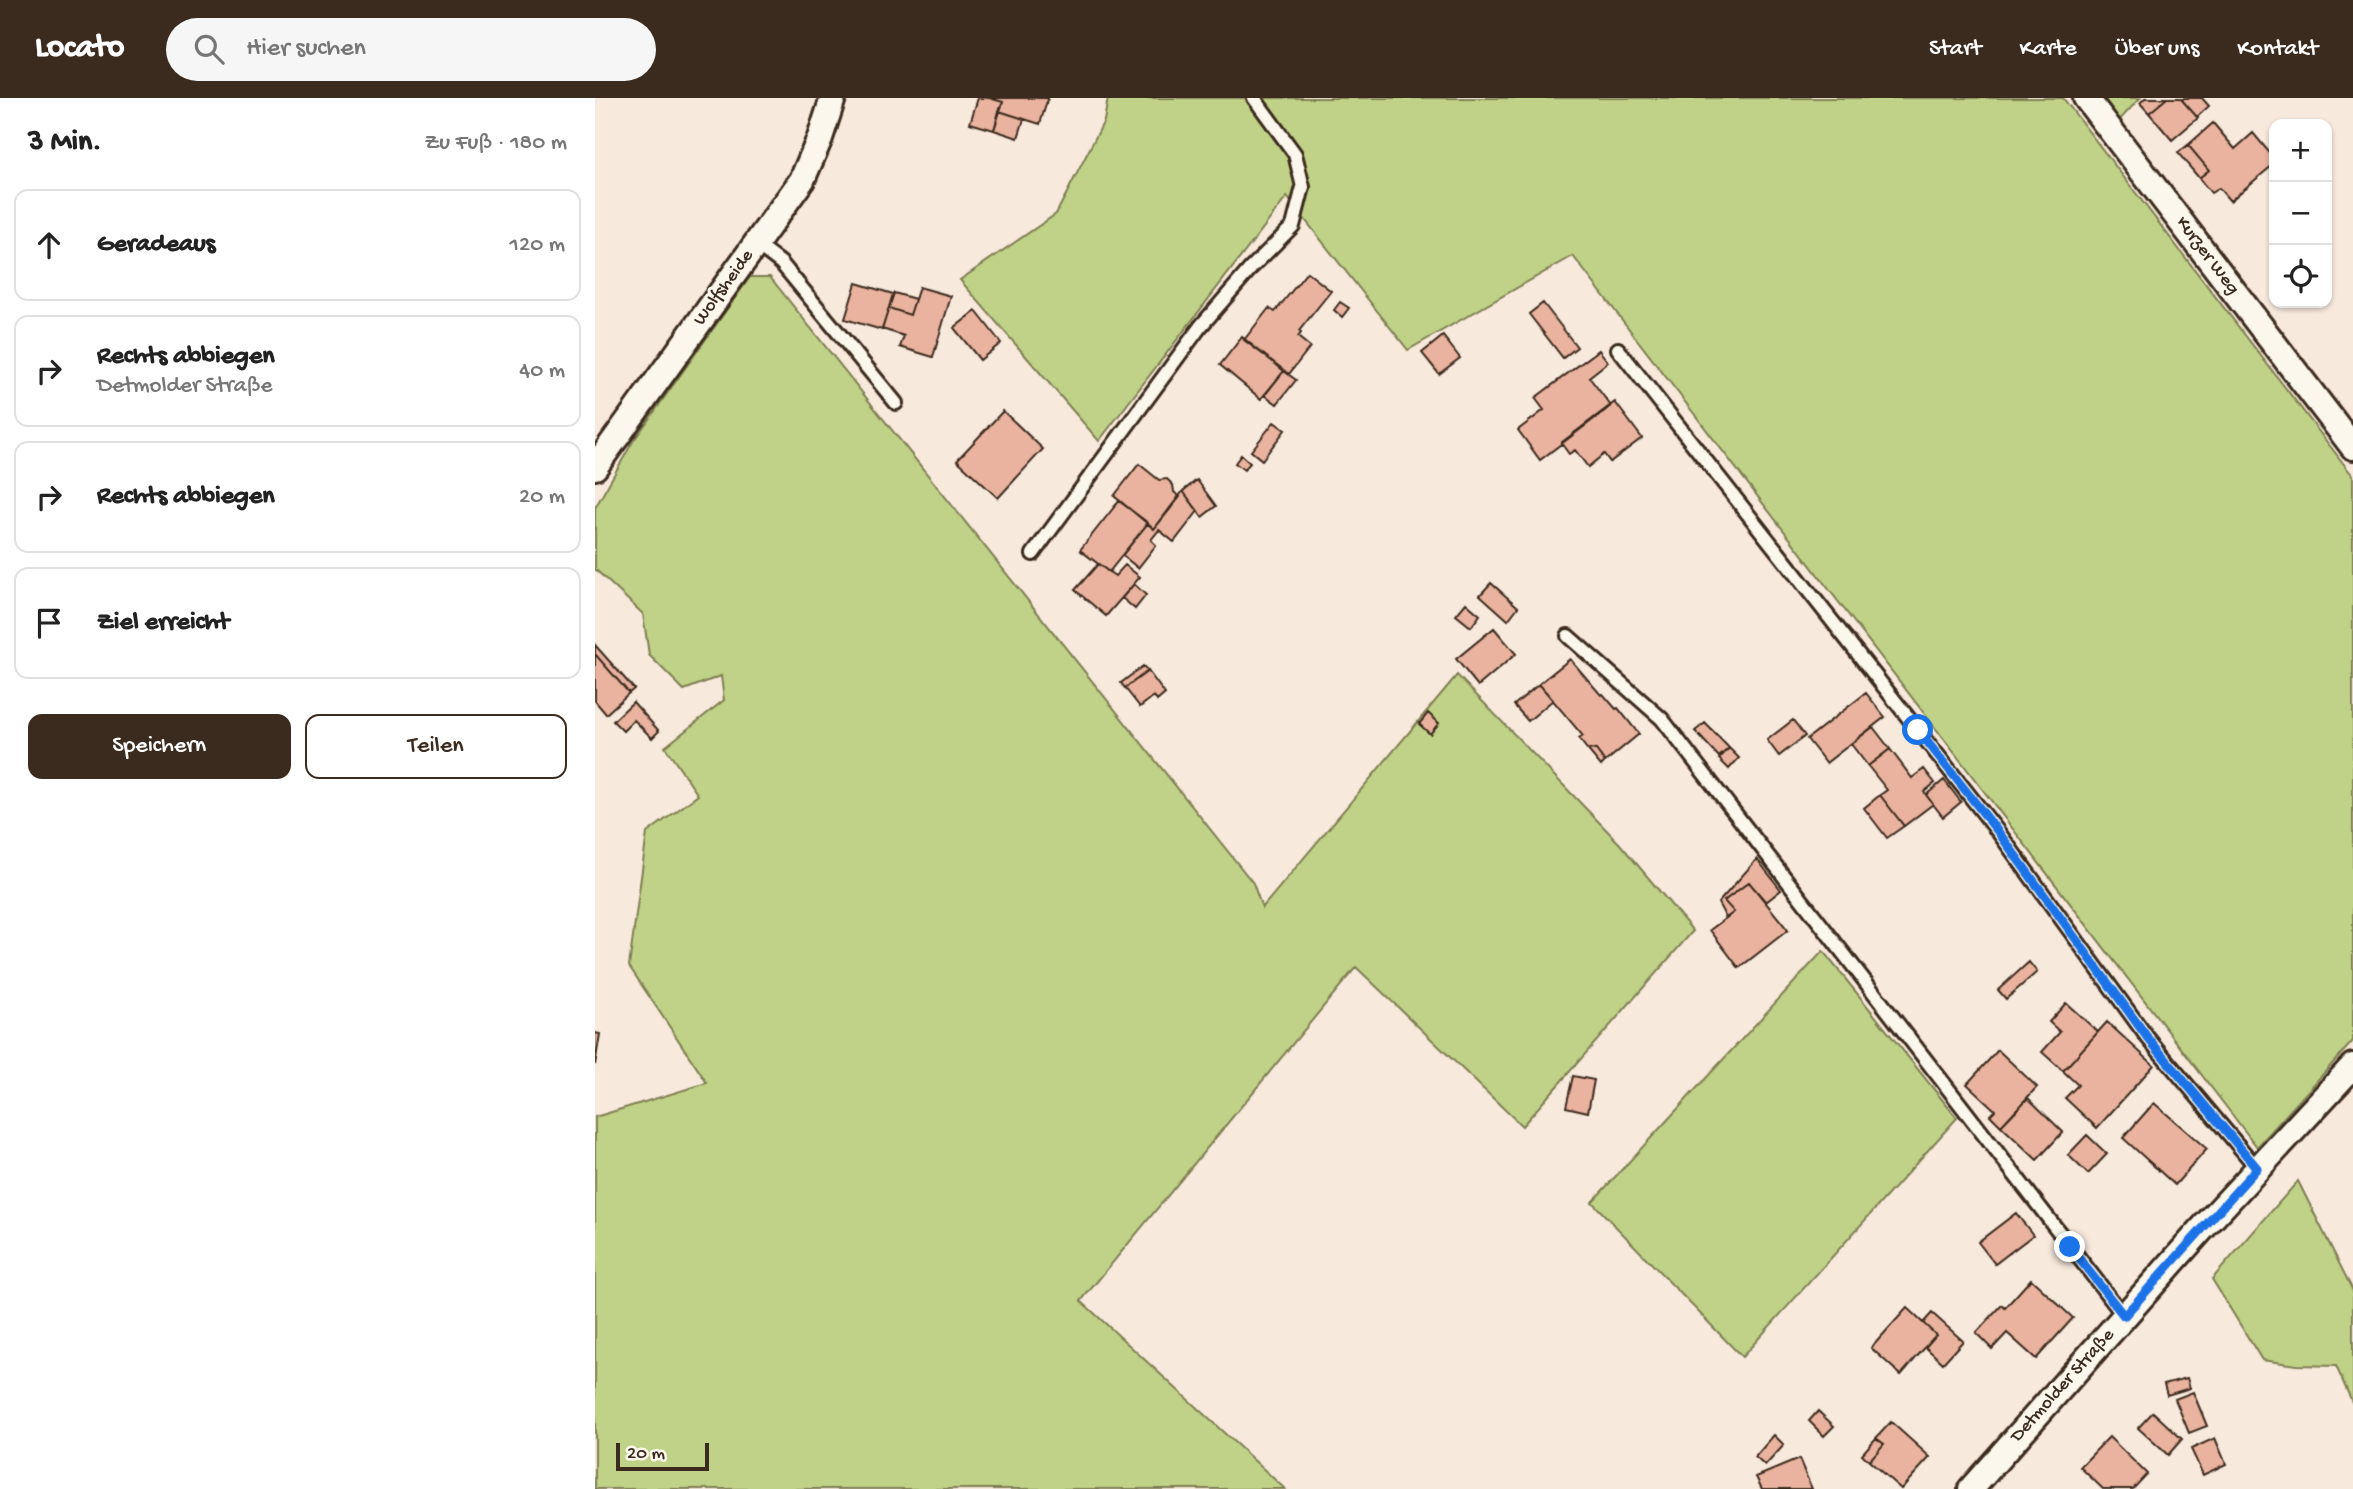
<!DOCTYPE html>
<html lang="de">
<head>
<meta charset="utf-8">
<style>
	:root { --surface:#fff; --page:#f6f6f6; --text:#222; --muted:#767676; --line:#e0e0e0; --accent:#3b2a1e }
	body { margin:0; font-family:"Gochi Hand",sans-serif; background:var(--page); color:var(--text) }
	.controls { position:absolute; right:21px; top:21px; display:grid; overflow:hidden; border-radius:14px; box-shadow:0 2px 5px #0004 }
	.controls button { width:63px; height:63px; display:grid; place-items:center; padding:0; border:0; border-bottom:2px solid var(--line); background:var(--surface); color:var(--text); font:35px sans-serif }
	.scale { position:absolute; left:21px; bottom:18px; width:93px; box-sizing:border-box; padding-left:7px; border:4px solid #3b2a1e; border-top:0; font-size:19px; line-height:24px; white-space:nowrap; color:#3b2a1e; -webkit-text-stroke:5px #fbf7ec; paint-order:stroke }
	.stop { position:absolute; width:21px; height:21px; margin:-16px; border:5px solid #1a73e8; border-radius:50%; background:#fff }
	.stop.end { background:#1a73e8; border-color:#fff; box-shadow:0 2px 7px #0008 }
	.list { margin:0; padding:0; list-style:none }
	h2 { display:flex; justify-content:space-between; align-items:center; height:91px; margin:0; padding:0 28px; font-size:30px }
	h2 small { font-size:23px; font-weight:400; color:var(--muted) }
	.list li { display:grid; grid-template-columns:46px 1fr auto; gap:21px; align-items:center; box-sizing:border-box; height:112px; margin:0 14px 14px; padding:0 14px; border:2px solid var(--line); border-radius:14px }
	.list b { display:block; font-size:26px; white-space:nowrap }
	.list p { margin:0; font-size:23px; white-space:nowrap; color:var(--muted) }
	.list em { font-size:23px; font-style:normal; color:var(--muted) }
	.actions { display:flex; gap:14px; padding:21px 28px }
	.actions a { flex:1; padding:16px 0; border:2px solid var(--accent); border-radius:14px; text-align:center; font-size:24px; color:var(--accent) }
	.actions .main { background:var(--accent); color:#fff }
	.icon { flex:none; width:38px; height:38px; fill:none; stroke:currentColor; stroke-width:2; stroke-linecap:round; stroke-linejoin:round }
	.map { position:relative; flex:none; width:1758px; height:1391px; overflow:hidden }
	header { display:flex; align-items:center; gap:42px; box-sizing:border-box; height:98px; padding:0 35px; background:var(--accent); color:#fff }
	header strong { font-size:33px }
	nav { display:flex; gap:38px; margin-inline-start:auto; font-size:24px }
	.search { width:490px; height:63px; background:var(--page); display:flex; align-items:center; gap:18px; box-sizing:border-box; padding:0 24px; border-radius:38px; color:var(--muted); font-size:26px }
	main { display:flex }
	aside { flex:1; background:var(--surface) }
	.map>svg:first-child { display:block }
	.green { fill:#c0d287; stroke:#7e7e52; stroke-width:2 }
	.building { fill:#eab39f; stroke:#3b2a1e; stroke-width:2 }
	.lines { fill:none; stroke-linecap:round; stroke-linejoin:round }
	.lane-casing { stroke:#3b2a1e; stroke-width:18 }
	.street-casing { stroke:#3b2a1e; stroke-width:30 }
	.lane { stroke:#fbf7ec; stroke-width:12 }
	.street { stroke:#fbf7ec; stroke-width:24 }
	.route { stroke:#1a73e8; stroke-width:9 }
	.labels { text-anchor:middle; dominant-baseline:central; stroke-width:6; stroke-linejoin:round; paint-order:stroke }
	.street-label { font-size:19px; fill:#3b2a1e; stroke:#fbf7ec }
</style>
</head>
<body>
<header>
<strong>Locato</strong>
<div class="search"><svg class="icon" aria-label="search" viewBox="0 0 24 24"><circle cx="10" cy="10" r="6"/><path d="M15 15l6 6"/></svg>Hier suchen</div>
<nav><a>Start</a><a>Karte</a><a>Über uns</a><a>Kontakt</a></nav>
</header>
<main>
<aside>
<h2>3 Min.<small>Zu Fuß · 180 m</small></h2>
<ul class="list">
<li><svg class="icon" aria-label="ahead" viewBox="0 0 24 24"><path d="M12 20V5M6 11l6-6 6 6"/></svg><div><b>Geradeaus</b></div><em>120 m</em></li>
<li><svg class="icon" aria-label="right" viewBox="0 0 24 24"><path d="M7 20v-9h11M14 6l5 5-5 5"/></svg><div><b>Rechts abbiegen</b><p>Detmolder Straße</p></div><em>40 m</em></li>
<li><svg class="icon" aria-label="right" viewBox="0 0 24 24"><path d="M7 20v-9h11M14 6l5 5-5 5"/></svg><div><b>Rechts abbiegen</b></div><em>20 m</em></li>
<li><svg class="icon" aria-label="arrive" viewBox="0 0 24 24"><path d="M6 21V4h12l-3 4 3 4H6"/></svg><div><b>Ziel erreicht</b></div></li>
</ul>
<div class="actions"><a class="main">Speichern</a><a>Teilen</a></div>
</aside>
<div class="map">
<svg width="1758" height="1391" viewBox="0 0 1758 1391">
	<rect width="100%" height="100%" fill="#f8e9dd"/>
	<filter id="ink" filterUnits="userSpaceOnUse"><feTurbulence type="fractalNoise" baseFrequency=".0143" numOctaves="2"/><feDisplacementMap in="SourceGraphic" scale="14" xChannelSelector="R" yChannelSelector="G"/><feConvolveMatrix kernelMatrix="1 2 1 2 8 2 1 2 1" color-interpolation-filters="sRGB"/></filter>
	<g filter="url(#ink)">
		<path class="green" d="M 513,0 L 1468,0 L 1758,378 L 1758,943 L 1662,1049 L 978,158 L 813,252 L 692,99 L 504,343 L 365,182 L 461,116 L 509,23 Z
			M 1501,0 L 1545,0 L 1521,26 Z
			M 155,179 L 175,179 L 658,785 L 667,810 L 862,577 L 1025,746 L 1098,833 L 927,1028 L 761,869 L 486,1203 L 690,1391 L 0,1391 L 0,1019 L 112,985 L 34,868 L 52,735 L 103,697 L 70,649 L 129,602 L 126,578 L 89,592 L 54,557 L 48,516 L 0,471 L 0,410 L 37,345 Z
			M 1228,853 L 1362,1020 L 1147,1259 L 997,1104 Z
			M 1703,1083 L 1758,1193 L 1758,1306 L 1741,1268 L 1701,1267 L 1667,1262 L 1617,1181 Z"/>
		<path class="building" d="M 383,0 L 394,0 L 408,4 L 399,32 L 375,25 Z
			M 395,0 L 453,0 L 445,26 L 404,13 L 408,4 Z
			M 1550,0 L 1572,0 L 1554,15 L 1545,5 Z
			M 1572,0 L 1585,0 L 1603,20 L 1577,42 L 1554,15 Z
			M 1589,0 L 1607,0 L 1614,8 L 1602,19 L 1587,2 Z
			M 404,13 L 429,21 L 423,40 L 399,32 Z
			M 1618,25 L 1640,51 L 1658,35 L 1679,60 L 1679,66 L 1635,103 L 1624,90 L 1616,95 L 1604,80 L 1614,72 L 1593,47 Z
			M 1593,47 L 1614,72 L 1604,80 L 1583,55 Z
			M 712,174 L 736,193 L 704,233 L 706,235 L 703,239 L 715,249 L 694,276 L 649,242 L 674,210 L 680,214 Z
			M 261,185 L 298,196 L 287,232 L 250,221 Z
			M 324,189 L 356,198 L 338,259 L 305,249 L 309,238 L 287,231 L 294,210 L 315,217 Z
			M 299,195 L 320,201 L 315,217 L 294,210 Z
			M 745,204 L 754,210 L 747,219 L 739,212 Z
			M 948,205 L 982,249 L 968,260 L 934,216 Z
			M 381,213 L 406,245 L 385,262 L 359,230 Z
			M 848,238 L 865,260 L 844,276 L 827,255 Z
			M 647,239 L 689,273 L 666,301 L 625,267 Z
			M 1004,252 L 1013,264 L 994,279 L 1016,308 L 945,362 L 923,332 L 949,312 L 940,300 Z
			M 689,273 L 701,282 L 682,306 L 670,297 Z
			M 1020,304 L 1047,340 L 1015,364 L 1009,356 L 993,369 L 980,352 L 974,356 L 966,345 Z
			M 408,313 L 448,351 L 403,400 L 362,362 Z
			M 679,324 L 690,332 L 667,362 L 656,353 Z
			M 646,357 L 655,365 L 649,372 L 640,365 Z
			M 544,366 L 564,382 L 572,381 L 578,387 L 579,394 L 585,399 L 559,431 L 519,398 Z
			M 602,382 L 621,408 L 607,419 L 588,393 Z
			M 588,393 L 603,413 L 579,444 L 564,432 L 556,442 L 561,447 L 543,470 L 527,457 L 553,425 L 559,431 Z
			M 524,403 L 553,425 L 514,474 L 485,452 Z
			M 503,466 L 520,478 L 530,467 L 545,479 L 511,518 L 480,492 Z
			M 896,485 L 923,509 L 913,522 L 885,497 Z
			M 539,486 L 551,497 L 540,511 L 527,500 Z
			M 871,505 L 885,517 L 876,529 L 861,517 Z
			M 899,530 L 921,556 L 883,588 L 861,561 Z
			M 0,547 L 39,591 L 34,595 L 0,556 Z
			M 0,556 L 34,595 L 11,616 L 0,603 Z
			M 975,561 L 1006,597 L 1008,596 L 1021,611 L 1023,610 L 1044,636 L 1010,664 L 1001,652 L 992,651 L 984,641 L 988,638 L 944,586 Z
			M 548,568 L 553,573 L 530,590 L 526,585 Z
			M 553,573 L 570,596 L 562,603 L 559,598 L 545,609 L 530,590 Z
			M 944,586 L 958,602 L 933,623 L 919,607 Z
			M 1271,595 L 1290,619 L 1231,665 L 1212,641 Z
			M 38,604 L 64,633 L 57,640 L 39,622 L 28,633 L 18,623 Z
			M 833,615 L 844,625 L 835,636 L 824,626 Z
			M 1198,622 L 1210,638 L 1184,658 L 1172,642 Z
			M 1110,625 L 1134,650 L 1124,659 L 1100,633 Z
			M 1278,629 L 1295,651 L 1273,668 L 1256,646 Z
			M 1134,650 L 1144,660 L 1134,671 L 1124,661 Z
			M 992,651 L 1001,652 L 1010,664 L 1006,668 Z
			M 1295,651 L 1317,680 L 1329,671 L 1340,685 L 1329,694 L 1338,706 L 1309,728 L 1285,697 L 1292,692 L 1273,668 Z
			M 1349,682 L 1366,704 L 1348,719 L 1331,697 Z
			M 1285,697 L 1309,728 L 1292,740 L 1269,710 Z
			M 1162,761 L 1186,792 L 1171,804 L 1154,784 L 1129,803 L 1139,814 L 1131,820 L 1123,805 Z
			M 1154,784 L 1193,832 L 1144,870 L 1115,832 L 1139,814 L 1129,803 Z
			M 1434,864 L 1442,874 L 1411,901 L 1403,892 Z
			M 1471,905 L 1503,934 L 1468,973 L 1447,954 L 1465,934 L 1454,924 Z
			M 1512,924 L 1559,967 L 1502,1030 L 1470,1000 L 1483,987 L 1468,973 Z
			M 0,935 L 5,936 L 0,967 Z
			M 1403,952 L 1442,989 L 1406,1028 L 1395,1017 L 1400,1012 L 1372,986 Z
			M 978,978 L 999,982 L 993,1014 L 971,1009 Z
			M 1433,1000 L 1468,1034 L 1442,1062 L 1406,1028 Z
			M 1559,1005 L 1612,1051 L 1580,1087 L 1528,1040 Z
			M 1492,1037 L 1512,1056 L 1493,1076 L 1473,1057 Z
			M 1421,1115 L 1438,1137 L 1400,1166 L 1383,1144 Z
			M 1436,1181 L 1478,1220 L 1441,1261 L 1412,1235 L 1397,1251 L 1381,1235 L 1407,1207 L 1410,1210 Z
			M 1312,1210 L 1341,1237 L 1306,1277 L 1276,1250 Z
			M 1337,1215 L 1368,1243 L 1348,1265 L 1330,1249 L 1341,1237 L 1328,1225 Z
			M 1592,1280 L 1595,1290 L 1572,1297 L 1569,1286 Z
			M 1598,1294 L 1612,1328 L 1594,1335 L 1580,1301 Z
			M 1223,1313 L 1239,1328 L 1229,1338 L 1214,1323 Z
			M 1558,1314 L 1587,1341 L 1573,1357 L 1543,1330 Z
			M 1296,1324 L 1335,1359 L 1306,1391 L 1274,1363 L 1289,1346 L 1281,1340 Z
			M 1179,1337 L 1189,1347 L 1170,1368 L 1160,1359 Z
			M 1514,1339 L 1552,1376 L 1538,1391 L 1508,1391 L 1485,1369 Z
			M 1281,1340 L 1289,1346 L 1274,1363 L 1267,1356 Z
			M 1620,1340 L 1631,1366 L 1608,1377 L 1596,1351 Z
			M 1204,1361 L 1217,1391 L 1167,1391 L 1161,1379 Z"/>
		<g class="lines">
			<defs>
				<path id="lane" d="M 161,146 L 186,165 L 301,305
					M 1023,251 L 1404,735 L 1552,939 L 1662,1070
					M 438,456 L 605,229 L 656,170 L 698,128 L 708,89 L 700,56 L 659,0
					M 973,538 L 1067,621 L 1529,1218"/>
				<path id="street" d="M 1491,0 L 1758,349
					M 0,369 L 207,82 L 225,40 L 238,0
					M 1376,1391 L 1606,1132 L 1758,968"/>
			</defs>
			<use href="#lane" class="lane-casing"/>
			<use href="#street" class="street-casing"/>
			<use href="#lane" class="lane"/>
			<use href="#street" class="street"/>
		</g>
	</g>
	<g class="lines" filter="url(#ink)">
		<path class="route" d="M 1323,632 L 1404,735 L 1552,939 L 1662,1070 L 1529,1218 L 1475,1149"/>
	</g>
	<g class="labels">
		<g class="street-label">
			<text transform="translate(1612 158) rotate(53)">Kurzer Weg</text>
			<text transform="translate(129 190) rotate(-54)">Wolfsheide</text>
			<text transform="translate(1468 1288) rotate(-48)">Detmolder Straße</text>
		</g>
	</g>
</svg>
<div class="controls">
<button>+</button>
<button>−</button>
<button><svg class="icon" aria-label="locate" viewBox="0 0 24 24"><circle cx="12" cy="12" r="6"/><path d="M12 2v4M12 18v4M2 12h4M18 12h4"/></svg></button>
</div>
<div class="scale">20 m</div>
<div class="stop" style="left:1323px;top:632px"></div>
<div class="stop end" style="left:1475px;top:1149px"></div>
</div>
</main>
</body>
</html>
